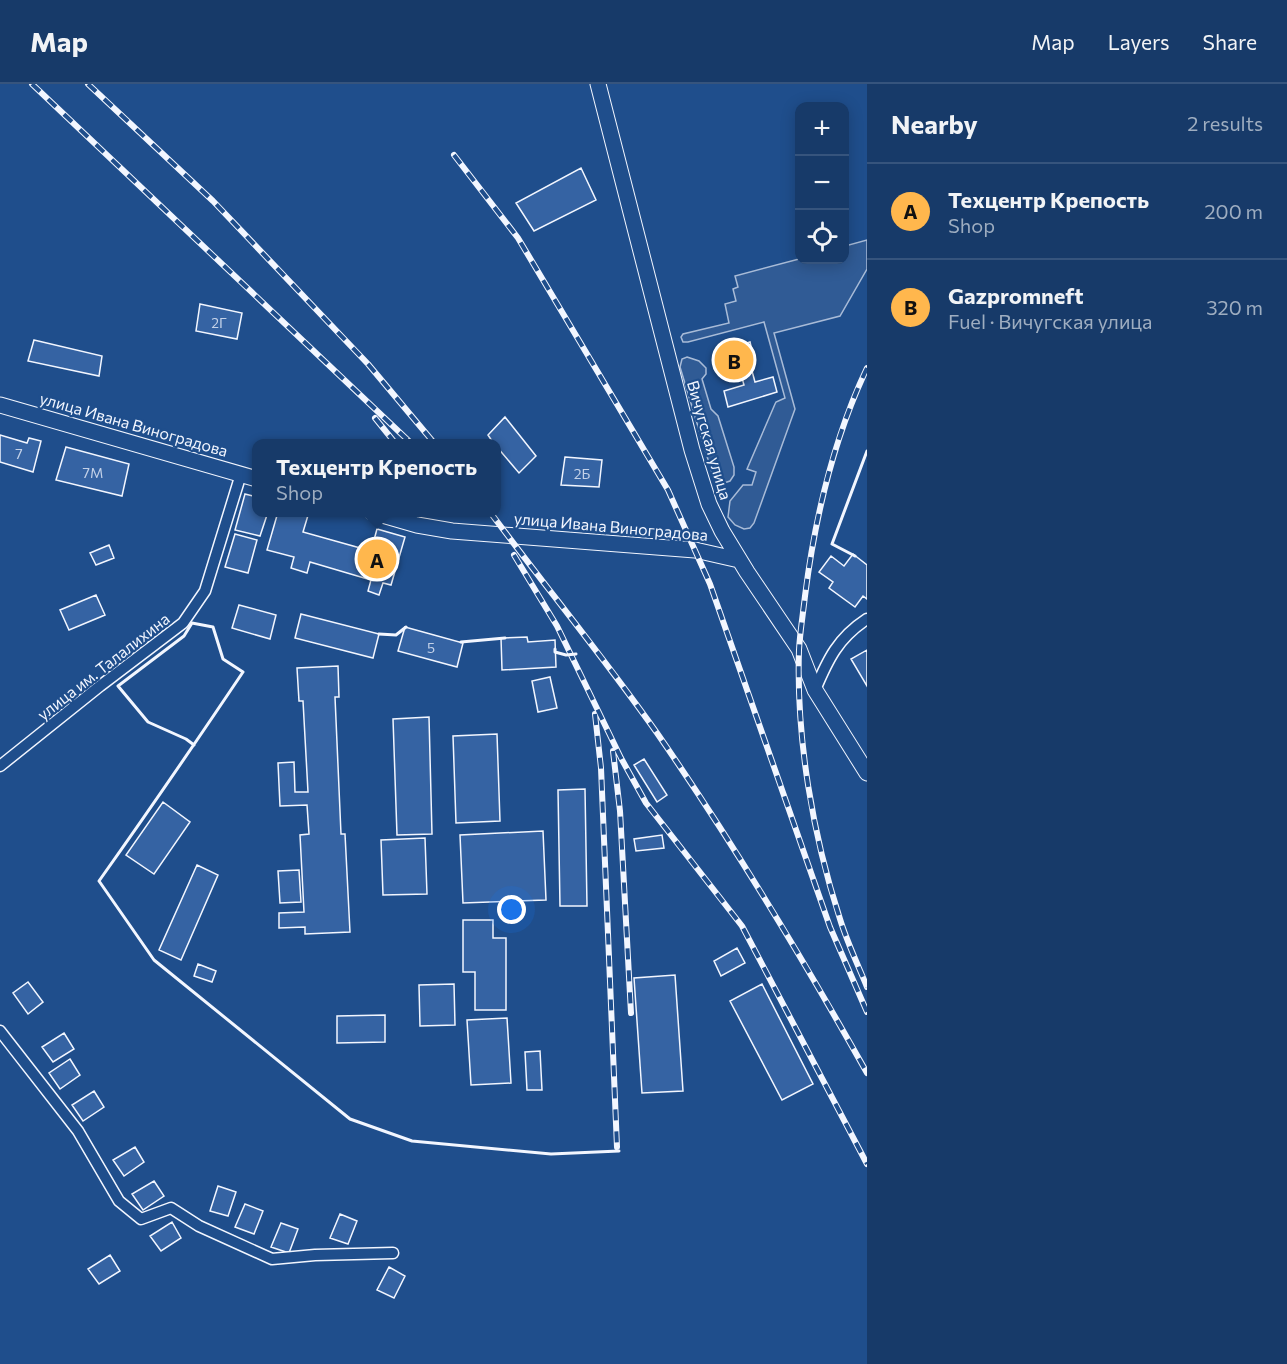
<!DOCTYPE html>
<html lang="en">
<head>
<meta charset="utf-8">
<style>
	:root { --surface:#173a69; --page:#244571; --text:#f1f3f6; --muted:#9eadc0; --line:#36547d; --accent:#ffb74d }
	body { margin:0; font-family:Commissioner,sans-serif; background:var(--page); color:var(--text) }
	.controls { position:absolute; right:18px; top:18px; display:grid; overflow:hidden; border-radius:12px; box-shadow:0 3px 15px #0003 }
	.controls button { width:54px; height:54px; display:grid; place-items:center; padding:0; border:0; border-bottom:2px solid var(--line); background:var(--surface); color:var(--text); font:30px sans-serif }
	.you { position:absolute; left:512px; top:826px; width:21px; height:21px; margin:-15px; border:4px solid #fff; border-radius:50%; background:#1a73e8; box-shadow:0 0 0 9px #1a73e833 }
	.badge { display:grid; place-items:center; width:39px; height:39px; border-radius:50%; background:var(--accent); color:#111; font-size:20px; font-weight:700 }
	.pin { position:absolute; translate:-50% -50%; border:3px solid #fff; box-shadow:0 2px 6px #0006 }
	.popup { position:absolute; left:252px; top:355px; width:249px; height:78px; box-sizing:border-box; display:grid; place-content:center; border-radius:12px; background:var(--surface); filter:drop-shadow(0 2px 4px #0005); font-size:20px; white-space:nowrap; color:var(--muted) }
	.popup b { font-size:22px; color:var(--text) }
	.popup::after { content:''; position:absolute; left:50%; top:100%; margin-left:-12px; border:12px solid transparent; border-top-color:var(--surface) }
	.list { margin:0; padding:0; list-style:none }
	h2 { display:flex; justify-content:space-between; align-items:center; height:78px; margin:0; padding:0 24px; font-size:26px }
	h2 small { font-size:20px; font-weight:400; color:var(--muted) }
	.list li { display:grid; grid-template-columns:39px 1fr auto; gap:18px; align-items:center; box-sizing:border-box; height:96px; padding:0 24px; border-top:2px solid var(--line) }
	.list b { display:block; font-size:22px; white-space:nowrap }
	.list p { margin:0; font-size:20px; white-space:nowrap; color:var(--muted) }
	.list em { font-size:20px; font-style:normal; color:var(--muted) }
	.icon { flex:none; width:33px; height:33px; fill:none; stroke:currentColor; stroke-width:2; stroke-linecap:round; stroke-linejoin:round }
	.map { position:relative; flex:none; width:867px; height:1280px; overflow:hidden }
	header { display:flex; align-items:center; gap:36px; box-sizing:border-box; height:84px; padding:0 30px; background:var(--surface); border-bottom:2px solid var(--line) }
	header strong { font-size:28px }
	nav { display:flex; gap:33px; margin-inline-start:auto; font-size:21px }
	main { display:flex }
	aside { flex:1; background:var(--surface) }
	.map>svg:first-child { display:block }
	.built { fill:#305b95; stroke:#a8bbd7; stroke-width:1.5 }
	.building { fill:#3563a3; stroke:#f2f6ff; stroke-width:1.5 }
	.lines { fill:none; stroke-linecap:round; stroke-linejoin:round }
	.street-casing { stroke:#f2f6ff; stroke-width:13 }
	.secondary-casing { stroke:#f2f6ff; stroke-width:17 }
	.street { stroke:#1f4e8c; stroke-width:10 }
	.secondary { stroke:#1f4e8c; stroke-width:15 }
	.rail-casing { stroke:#f2f6ff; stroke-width:6 }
	.rail { stroke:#1f4e8c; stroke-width:4; stroke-dasharray:11; stroke-linecap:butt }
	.wall { stroke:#f2f6ff; stroke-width:3 }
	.labels { text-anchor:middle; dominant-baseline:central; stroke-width:4.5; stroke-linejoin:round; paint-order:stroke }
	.number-label { font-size:14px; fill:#c3d1e8 }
	.street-label { font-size:16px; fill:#f2f6ff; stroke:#1f4e8c }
</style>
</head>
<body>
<header>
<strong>Map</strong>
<nav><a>Map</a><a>Layers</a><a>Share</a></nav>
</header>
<main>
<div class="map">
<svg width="867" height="1280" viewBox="0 0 867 1280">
	<rect width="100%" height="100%" fill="#1f4e8c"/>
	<path class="built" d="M 867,156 L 867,185 L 840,232 L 774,249 L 795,325 L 754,439 L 750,444 L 744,445 L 735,441 L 728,433 L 730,417 L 743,401 L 752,401 L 756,388 L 747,385 L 775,320 L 776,318 L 785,314 L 764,238 L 688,258 L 683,258 L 681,253 L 683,250 L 729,239 L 725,220 L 736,217 L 733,205 L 738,203 L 735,192 L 799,175 L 844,176 L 845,162 Z
		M 687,273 L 699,277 L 706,284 L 706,290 L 702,295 L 711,325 L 718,332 L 734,383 L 734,391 L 730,397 L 724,399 L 718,397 L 713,392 L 680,283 L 682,275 Z"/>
	<path class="building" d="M 581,84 L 596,116 L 534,147 L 516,119 Z
		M 200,220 L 242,229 L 237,255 L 196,247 Z
		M 34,256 L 102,272 L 99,292 L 28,277 Z
		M 750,258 L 754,275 L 732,282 L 727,265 Z
		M 749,276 L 755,298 L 773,293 L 777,308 L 728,323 L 724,307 L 744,301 L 738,280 Z
		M 505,333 L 536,372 L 519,389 L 497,363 L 497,360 L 494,360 L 488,351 Z
		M 0,351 L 27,359 L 29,354 L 41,357 L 33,388 L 0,378 Z
		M 66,363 L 129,380 L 122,412 L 56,396 Z
		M 565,373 L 602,376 L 599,403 L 561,401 Z
		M 245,410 L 257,413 L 257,428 L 268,428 L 260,452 L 235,446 Z
		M 278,428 L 309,428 L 303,448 L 371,467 L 377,445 L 405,453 L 391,501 L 383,499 L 379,511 L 368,507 L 371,496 L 310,478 L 307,489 L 291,484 L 294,473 L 267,466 Z
		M 235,450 L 257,456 L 248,489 L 225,483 Z
		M 109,461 L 114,474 L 96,481 L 90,469 Z
		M 853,470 L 867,481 L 867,515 L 863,512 L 855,523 L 829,504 L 833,498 L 819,488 L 831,472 L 844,482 Z
		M 96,511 L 105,531 L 69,546 L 60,526 Z
		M 239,521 L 276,531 L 270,555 L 232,544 Z
		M 301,530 L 379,550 L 373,574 L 295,554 Z
		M 405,543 L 463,559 L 457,583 L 398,567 Z
		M 527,553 L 528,558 L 555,556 L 556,583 L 502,586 L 501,554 Z
		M 867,566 L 867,602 L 851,575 Z
		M 338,582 L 339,613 L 335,613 L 341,750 L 345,750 L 350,848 L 305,850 L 305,843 L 279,844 L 279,829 L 304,828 L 300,751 L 309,750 L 307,721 L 280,722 L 278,679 L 294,678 L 295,708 L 308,708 L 303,617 L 299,617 L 297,584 Z
		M 550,593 L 557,624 L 538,628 L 532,597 Z
		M 429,633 L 432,750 L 397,751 L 393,635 Z
		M 497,650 L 500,737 L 456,739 L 453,652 Z
		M 644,675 L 667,711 L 657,718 L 634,681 Z
		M 585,705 L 587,822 L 560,822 L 558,706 Z
		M 163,718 L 190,738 L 154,790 L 126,771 Z
		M 543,747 L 546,816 L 463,819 L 460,751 Z
		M 662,751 L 664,764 L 636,767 L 634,755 Z
		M 425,754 L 427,810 L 383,811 L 381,756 Z
		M 197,781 L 218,791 L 181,876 L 159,866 Z
		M 299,786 L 301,818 L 280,819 L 278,787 Z
		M 463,836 L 493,836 L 493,854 L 506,854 L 506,926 L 475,926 L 475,888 L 463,888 Z
		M 737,864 L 745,879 L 721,892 L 714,877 Z
		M 198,880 L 216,887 L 212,898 L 194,892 Z
		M 675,891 L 683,1007 L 642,1009 L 634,894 Z
		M 28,898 L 43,918 L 28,930 L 13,909 Z
		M 454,900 L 455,941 L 420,942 L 419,901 Z
		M 762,900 L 813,1000 L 782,1016 L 730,917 Z
		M 385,931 L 385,958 L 337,959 L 337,932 Z
		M 507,934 L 511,999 L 471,1001 L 467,936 Z
		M 64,949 L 74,965 L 53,978 L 42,963 Z
		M 540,967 L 542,1006 L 527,1006 L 525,968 Z
		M 70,975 L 80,991 L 60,1005 L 49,989 Z
		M 94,1007 L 104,1023 L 83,1037 L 72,1021 Z
		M 135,1063 L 144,1078 L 124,1092 L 113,1076 Z
		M 154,1097 L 164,1112 L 143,1126 L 132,1110 Z
		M 218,1102 L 236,1108 L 228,1132 L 210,1127 Z
		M 245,1120 L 263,1127 L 254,1150 L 235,1143 Z
		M 340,1130 L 357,1137 L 348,1160 L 330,1154 Z
		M 172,1138 L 181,1154 L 161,1167 L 150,1152 Z
		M 281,1139 L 298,1145 L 289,1169 L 271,1163 Z
		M 110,1171 L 120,1187 L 99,1200 L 88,1185 Z
		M 389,1183 L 405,1192 L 394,1214 L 377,1206 Z"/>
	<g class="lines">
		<defs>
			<path id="street" d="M 815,606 C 828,575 838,554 867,535
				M 0,682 L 100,602 L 183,539 L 205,507 L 241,390
				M 0,947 L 78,1047 L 119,1117 L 141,1135 L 171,1124 L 199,1142 L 272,1175 L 315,1171 L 393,1169"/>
			<path id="secondary" d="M 598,0 L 692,366 L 709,420 L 722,447 L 747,488 L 799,565 L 815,606 L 867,689
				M 0,321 L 257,395
				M 372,428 L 417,441 L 452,447 L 695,466 L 739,476"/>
		</defs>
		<use href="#street" class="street-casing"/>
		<use href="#secondary" class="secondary-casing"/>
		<use href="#street" class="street"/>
		<use href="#secondary" class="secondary"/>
		<defs>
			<path id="rail" d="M 32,0 L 412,360
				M 88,0 L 213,117 L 368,280 L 435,360
				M 454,71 L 518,154 L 668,406 L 710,500 L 830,843 L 867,928
				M 867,284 C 833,356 815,433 805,512 C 803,530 800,548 799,566 C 796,654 813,752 840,835 C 847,858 858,881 867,903
				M 375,334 L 396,360
				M 490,428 C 545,502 604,574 657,649 C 733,759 802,873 867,989
				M 514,471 L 557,542 L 621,674 L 646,719 L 742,842 L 867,1080
				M 595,630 L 601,684 L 617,1063
				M 613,667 L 620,727 L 631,929"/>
		</defs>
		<use href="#rail" class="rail-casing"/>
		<use href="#rail" class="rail"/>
		<path class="wall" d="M 855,472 L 832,460 L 867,367
			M 379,550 L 396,551 L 406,543
			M 461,558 L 505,554
			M 555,565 L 555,568 L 566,571 L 576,570
			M 194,661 L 186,655 L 148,638 L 118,602 L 184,552 L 192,539 L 213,543 L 223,575 L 243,588 C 196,658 148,728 99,797 L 154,876 L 350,1035 L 412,1057 L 551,1070 L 619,1067"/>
	</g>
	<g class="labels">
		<g class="number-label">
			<text x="219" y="238">2Г</text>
			<text x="19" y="369">7</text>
			<text x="93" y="388">7М</text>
			<text x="582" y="389">2Б</text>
			<text x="431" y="563">5</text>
		</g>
		<g class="street-label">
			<text transform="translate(134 340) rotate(16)">улица Ивана Виноградова</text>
			<text transform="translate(710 356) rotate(74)">Вичугская улица</text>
			<text transform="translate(611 442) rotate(5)">улица Ивана Виноградова</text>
			<text transform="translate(103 582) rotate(-38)">улица им. Талалихина</text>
		</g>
	</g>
</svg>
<div class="controls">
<button>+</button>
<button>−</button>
<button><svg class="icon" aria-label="locate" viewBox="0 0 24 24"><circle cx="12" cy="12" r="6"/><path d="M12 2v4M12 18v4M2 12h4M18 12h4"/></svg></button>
</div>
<div class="you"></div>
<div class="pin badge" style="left:377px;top:475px">A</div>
<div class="popup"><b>Техцентр Крепость</b>Shop</div>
<div class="pin badge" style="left:734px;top:276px">B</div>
</div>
<aside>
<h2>Nearby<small>2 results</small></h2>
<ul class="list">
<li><span class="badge">A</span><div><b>Техцентр Крепость</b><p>Shop</p></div><em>200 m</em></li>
<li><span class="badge">B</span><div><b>Gazpromneft</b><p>Fuel · Вичугская улица</p></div><em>320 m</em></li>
</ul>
</aside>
</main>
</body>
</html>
